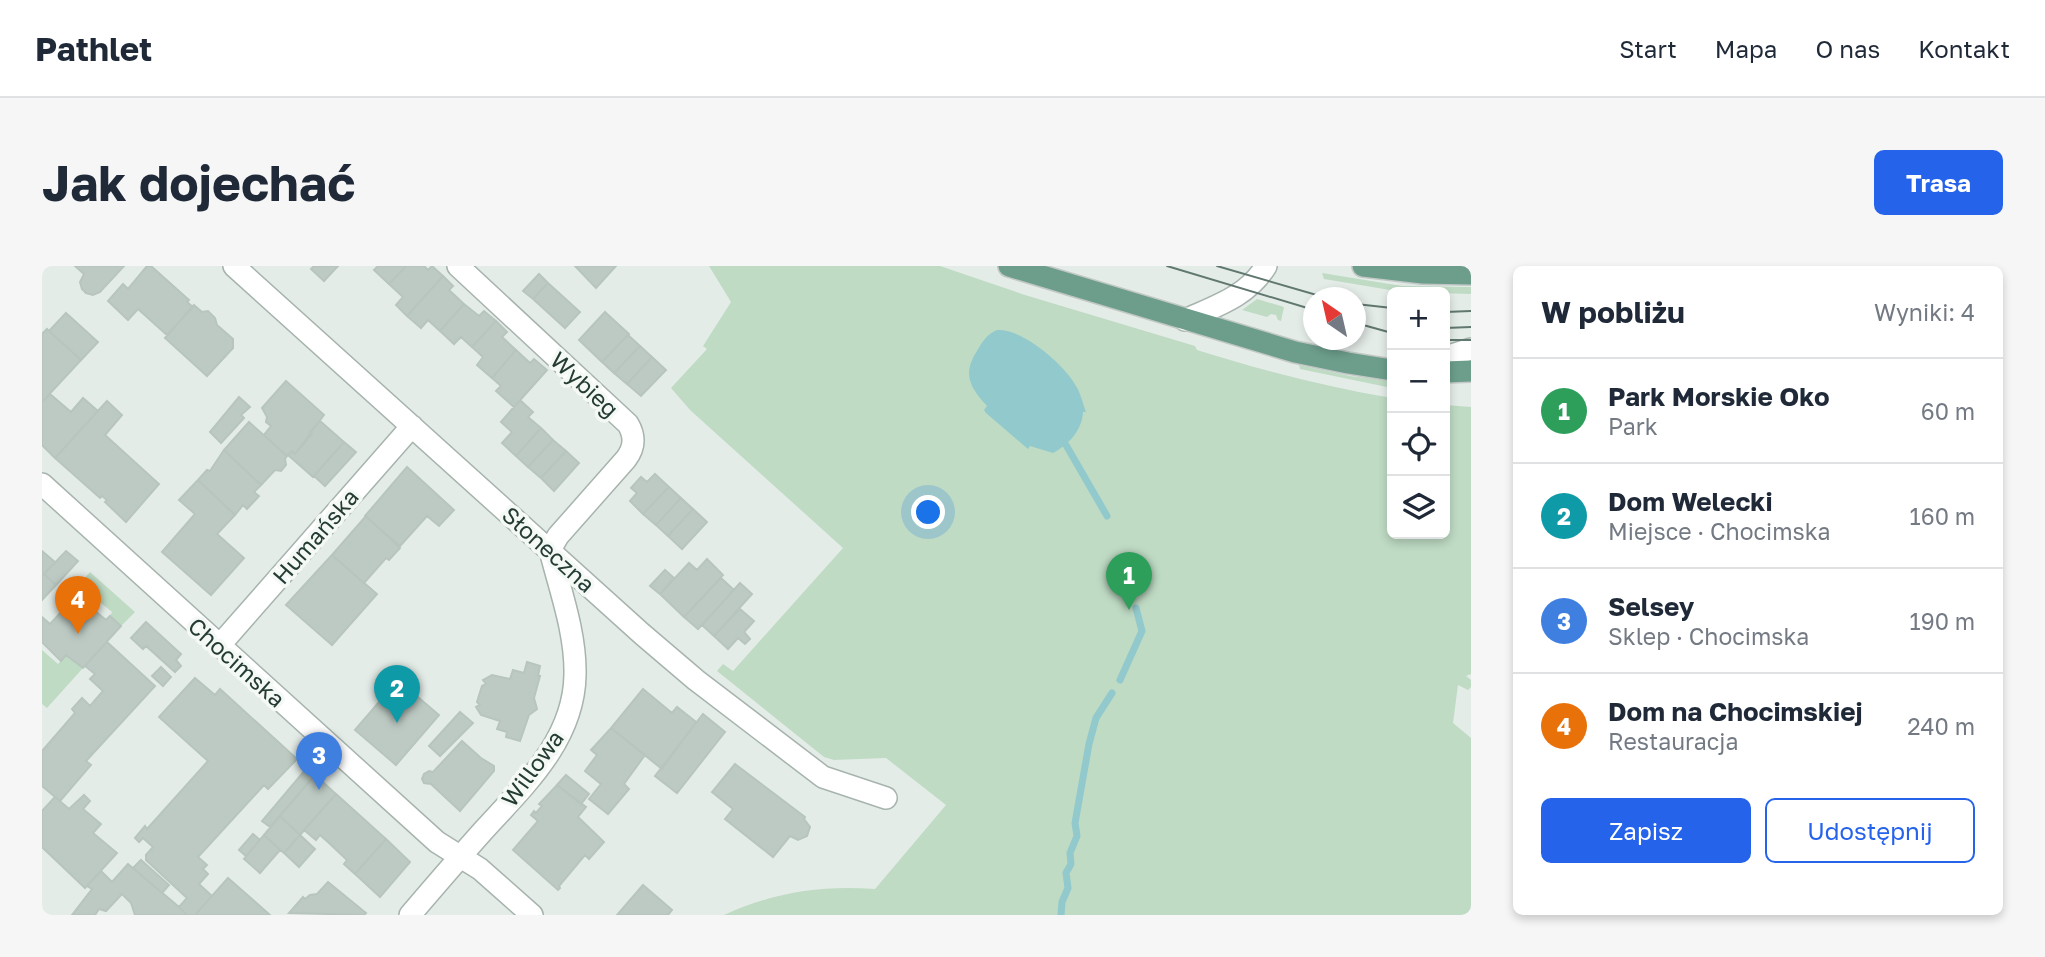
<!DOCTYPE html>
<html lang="pl">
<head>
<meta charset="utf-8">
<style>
	:root { --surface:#fff; --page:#f6f6f7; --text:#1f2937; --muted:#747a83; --line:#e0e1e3; --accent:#2563eb }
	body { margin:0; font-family:"Golos Text",sans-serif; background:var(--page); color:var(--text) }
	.controls { position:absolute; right:21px; top:21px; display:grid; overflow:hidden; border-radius:10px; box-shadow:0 4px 10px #0003 }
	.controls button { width:63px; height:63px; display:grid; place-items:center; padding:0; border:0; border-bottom:2px solid var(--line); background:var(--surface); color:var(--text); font:35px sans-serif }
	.compass { position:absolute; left:1261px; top:21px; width:63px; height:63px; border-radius:50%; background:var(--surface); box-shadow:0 4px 10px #0003; rotate:326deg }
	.you { position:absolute; left:887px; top:247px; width:24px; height:24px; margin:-18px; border:5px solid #fff; border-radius:50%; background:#1a73e8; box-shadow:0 0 0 10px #1a73e833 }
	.badge { display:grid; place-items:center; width:46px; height:46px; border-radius:50%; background:var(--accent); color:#fff; font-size:23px; font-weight:700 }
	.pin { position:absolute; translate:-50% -58px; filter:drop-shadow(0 2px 4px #0008) }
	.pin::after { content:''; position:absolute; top:37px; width:24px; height:21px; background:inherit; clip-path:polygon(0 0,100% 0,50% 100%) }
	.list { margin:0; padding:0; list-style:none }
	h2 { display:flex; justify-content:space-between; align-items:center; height:91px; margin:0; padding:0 28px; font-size:30px }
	h2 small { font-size:23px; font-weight:400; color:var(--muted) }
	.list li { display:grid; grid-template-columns:46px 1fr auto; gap:21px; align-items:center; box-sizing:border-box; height:105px; padding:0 28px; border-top:2px solid var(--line) }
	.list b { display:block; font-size:26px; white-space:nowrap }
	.list p { margin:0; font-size:23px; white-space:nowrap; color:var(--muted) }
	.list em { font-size:23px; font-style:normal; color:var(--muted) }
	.actions { display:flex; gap:14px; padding:21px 28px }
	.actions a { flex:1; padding:16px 0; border:2px solid var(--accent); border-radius:10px; text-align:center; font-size:24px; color:var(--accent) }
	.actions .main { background:var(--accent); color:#fff }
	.icon { flex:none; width:38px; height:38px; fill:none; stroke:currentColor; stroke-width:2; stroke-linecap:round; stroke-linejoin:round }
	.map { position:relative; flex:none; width:1429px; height:649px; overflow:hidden; border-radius:10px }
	header { display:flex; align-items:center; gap:42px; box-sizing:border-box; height:98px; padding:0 35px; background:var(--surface); border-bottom:2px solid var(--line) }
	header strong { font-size:33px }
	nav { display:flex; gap:38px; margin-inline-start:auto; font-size:24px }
	.intro { display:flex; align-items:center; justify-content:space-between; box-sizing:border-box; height:168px; padding:0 42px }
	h1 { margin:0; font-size:49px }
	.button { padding:18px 32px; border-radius:10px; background:var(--accent); color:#fff; font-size:24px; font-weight:700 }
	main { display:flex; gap:42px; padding:0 42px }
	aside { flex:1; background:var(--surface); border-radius:10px; box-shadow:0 4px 10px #0003 }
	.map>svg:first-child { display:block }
	.green { fill:#bfdbc4 }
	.water { fill:#92c9cc }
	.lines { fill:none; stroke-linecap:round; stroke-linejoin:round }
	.stream { stroke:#92c9cc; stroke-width:7 }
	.building { fill:#bdcac3; stroke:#b7c5be; stroke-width:2 }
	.minor-casing { stroke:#a7b4ae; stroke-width:24 }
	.major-casing { stroke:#c2c8c6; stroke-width:24 }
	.minor { stroke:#fff; stroke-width:21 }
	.major { stroke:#6d9e8c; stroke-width:21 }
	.tram { stroke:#60786f; stroke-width:2 }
	.labels { text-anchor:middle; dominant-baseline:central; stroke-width:7; stroke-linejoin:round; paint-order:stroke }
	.street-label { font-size:23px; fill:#253c34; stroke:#f5f9f6 }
</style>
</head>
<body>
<header>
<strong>Pathlet</strong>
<nav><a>Start</a><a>Mapa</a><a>O nas</a><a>Kontakt</a></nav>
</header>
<div class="intro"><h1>Jak dojechać</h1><a class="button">Trasa</a></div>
<main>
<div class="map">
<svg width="1429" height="649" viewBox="0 0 1429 649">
	<rect width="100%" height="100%" fill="#e4ece8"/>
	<path class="green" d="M 667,0 L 898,0 L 983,29 L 1153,80 L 1155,84 C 1219,104 1284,121 1350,132 L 1350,268 L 1403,268 L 1403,139 L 1429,141 L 1429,408 L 1424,410 L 1429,414 L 1429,421 L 1426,424 L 1416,419 L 1411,457 L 1429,472 L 1429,649 L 682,649 C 732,626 779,619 833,623 L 904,539 L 844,492 L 792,494 L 782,491 L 675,405 L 681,398 L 691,405 L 801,282 L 648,144 L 629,122 L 665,83 L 661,80 L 689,36 Z
		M 1280,7 L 1360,20 L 1429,21 L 1429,28 L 1360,26 L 1282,13 Z
		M 1215,33 L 1242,41 L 1239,55 L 1236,54 L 1234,49 L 1229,48 L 1225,51 L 1200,44 Z
		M 1257,99 L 1308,110 L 1350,115 L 1350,122 L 1258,103 Z
		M 48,306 L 93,346 L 79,360 L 68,350 L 70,346 L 43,324 L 39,325 L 36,322 L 27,331 L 30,334 L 19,346 L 15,343 Z
		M 0,384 L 16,398 L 24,389 L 41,402 L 5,442 L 0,438 Z"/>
	<path class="water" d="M 955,64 C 980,62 1023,99 1034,120 C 1039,128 1041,138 1044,146 L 1041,146 C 1040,165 1026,179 1011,187 L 988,180 L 986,183 L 944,147 L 942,144 L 945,140 C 928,122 920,108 935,85 C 940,76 945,68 955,64 Z"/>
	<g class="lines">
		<path class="stream" d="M 1024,179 L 1065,250
			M 1078,414 L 1100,365 L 1094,342
			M 1019,649 L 1020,636 L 1026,622 L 1024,607 L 1029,598 L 1028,587 L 1035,570 L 1033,557 L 1047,478 L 1054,452 L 1070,427"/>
	</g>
	<path class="building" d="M 33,0 L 82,0 L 58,26 L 51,29 L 44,27 L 40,23 L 38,16 L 42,8 Z
		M 105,0 L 109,0 L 147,34 L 145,36 L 151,41 L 125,69 L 96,43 L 86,54 L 66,35 L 81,18 L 86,23 Z
		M 272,0 L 296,0 L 282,15 L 269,3 Z
		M 336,0 L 364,0 L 347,18 L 332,4 Z
		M 364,0 L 382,0 L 386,4 L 390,0 L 401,10 L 365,50 L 354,39 L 361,31 L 347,18 Z
		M 533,0 L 574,0 L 554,22 Z
		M 497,8 L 506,17 L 491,33 L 481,25 Z
		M 401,10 L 411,20 L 407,24 L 422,38 L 398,65 L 386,54 L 379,62 L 365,50 Z
		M 506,17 L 538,46 L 523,62 L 491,33 Z
		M 422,38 L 437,50 L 442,45 L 454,55 L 430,81 L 419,71 L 412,78 L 398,65 Z
		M 152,39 L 160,46 L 166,45 L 173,52 L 175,59 L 191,73 L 191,82 L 165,110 L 123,72 Z
		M 563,46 L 587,68 L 560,96 L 537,74 Z
		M 24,47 L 56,76 L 39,94 L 7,65 Z
		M 454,55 L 465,66 L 460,71 L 474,84 L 450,112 L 435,99 L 441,91 L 430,81 Z
		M 5,63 L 39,94 L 0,136 L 0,68 Z
		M 586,69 L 598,80 L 572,107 L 560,96 Z
		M 598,80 L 610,91 L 585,118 L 572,107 Z
		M 474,84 L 488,97 L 492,93 L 505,104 L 472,141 L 454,125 L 459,120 L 450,112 Z
		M 610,91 L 624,104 L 599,130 L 585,118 Z
		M 244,115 L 282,149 L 253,188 L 250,185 L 245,190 L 222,169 L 229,160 L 224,156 L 225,151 L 220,142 Z
		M 8,128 L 29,146 L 41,132 L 56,145 L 13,192 L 0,179 L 0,136 Z
		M 197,131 L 208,141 L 199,149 L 202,152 L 179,177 L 168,166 Z
		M 478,134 L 491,146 L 486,151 L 499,162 L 474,190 L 460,177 L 470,166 L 459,156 Z
		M 65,135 L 80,149 L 63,169 L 117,218 L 84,256 L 63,236 L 65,234 L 60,230 L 58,232 L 13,192 Z
		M 278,155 L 302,176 L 271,211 L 246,189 L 250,185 L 253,188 L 270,168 L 268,166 Z
		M 207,156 L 245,190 L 243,193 L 244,199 L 239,205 L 233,204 L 219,219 L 182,184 Z
		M 499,162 L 511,174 L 486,201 L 474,190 Z
		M 511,174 L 524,185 L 499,212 L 486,201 Z
		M 302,176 L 314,186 L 283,220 L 272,210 Z
		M 182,184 L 219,219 L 212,226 L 217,230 L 205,243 L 201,239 L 193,249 L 156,214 L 165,204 L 168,205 Z
		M 524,185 L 537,197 L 512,225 L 499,212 Z
		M 365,201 L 412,244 L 397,260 L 385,250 L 358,280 L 323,250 Z
		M 613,208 L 627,221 L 601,248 L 588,235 L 595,227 L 589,222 L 599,211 L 605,216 Z
		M 156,214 L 193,249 L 175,268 L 202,292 L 169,329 L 120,286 L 153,248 L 137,234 Z
		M 627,221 L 639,232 L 614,259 L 601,248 Z
		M 639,232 L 651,243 L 626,270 L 614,259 Z
		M 651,243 L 665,256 L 640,283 L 626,270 Z
		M 324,250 L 358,282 L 347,294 L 344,292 L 322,317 L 290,289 Z
		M 0,285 L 13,296 L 0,310 Z
		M 24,285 L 36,295 L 14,319 L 2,308 Z
		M 290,289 L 335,328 L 290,379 L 244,339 Z
		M 665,293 L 681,309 L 642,351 L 618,328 L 647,297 L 655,304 Z
		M 623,304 L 632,312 L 618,328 L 608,320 Z
		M 2,308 L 14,319 L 0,334 L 0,310 Z
		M 679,312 L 692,324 L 656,363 L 642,351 Z
		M 698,317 L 710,328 L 672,370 L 660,359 Z
		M 39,325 L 51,336 L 47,340 L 64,354 L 68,350 L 79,360 L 41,402 L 24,389 L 19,395 L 0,376 L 0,351 L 8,358 Z
		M 698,343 L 712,355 L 702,366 L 708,373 L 703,378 L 696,372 L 686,383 L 672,370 Z
		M 104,356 L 139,388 L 134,394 L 139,400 L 133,406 L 104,380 L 101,383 L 89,372 Z
		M 65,376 L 113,420 L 44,495 L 49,499 L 18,535 L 0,520 L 0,485 L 33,447 L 30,443 L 40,432 L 48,440 L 61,425 L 48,413 L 53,408 L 43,400 Z
		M 485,396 L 498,400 L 496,410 L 498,410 L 492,432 L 495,443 L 487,449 L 478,475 L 464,471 L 465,466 L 455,463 L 458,455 L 439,449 L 434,441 L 438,439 L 435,436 L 440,420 L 444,418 L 441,414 L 450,409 L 468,413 L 471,404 L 482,407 Z
		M 119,401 L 129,411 L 121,420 L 110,410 Z
		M 153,412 L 173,429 L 178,423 L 255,493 L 226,523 L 222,519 L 156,591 L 165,599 L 161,603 L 166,608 L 157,618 L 170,630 L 153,649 L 145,649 L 137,641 L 145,632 L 104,594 L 104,589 L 111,581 L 101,572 L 97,576 L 93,572 L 103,560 L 105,563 L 166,495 L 117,451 Z
		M 356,414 L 397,449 L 354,499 L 313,464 Z
		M 601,423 L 630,447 L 635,441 L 654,456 L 620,503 L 569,462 Z
		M 418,446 L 431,457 L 398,490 L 387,480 Z
		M 661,448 L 683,466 L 635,527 L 613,510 Z
		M 569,462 L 603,489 L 582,518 L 587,523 L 566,548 L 547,533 L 559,518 L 543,505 L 555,489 L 549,484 Z
		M 420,475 L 439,492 L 452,500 L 452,505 L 418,545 L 389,518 L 382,517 L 380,513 L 382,508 L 387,505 L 391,506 Z
		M 693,498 L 763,551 L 762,553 L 768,561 L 765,570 L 756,574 L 748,570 L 731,591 L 683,553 L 691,543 L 670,526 Z
		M 264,503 L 272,510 L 228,561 L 220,555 Z
		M 273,509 L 294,528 L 258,569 L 238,550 Z
		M 524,509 L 547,528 L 539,538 L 515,519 Z
		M 515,519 L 544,541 L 536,551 L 562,576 L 547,593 L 543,589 L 517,620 L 518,622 L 516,624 L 471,584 L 496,555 L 489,549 L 492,545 L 494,547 L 500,540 L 497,538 Z
		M 294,528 L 344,573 L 313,608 L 302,598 L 305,594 L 287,577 L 278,569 L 274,574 L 262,564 Z
		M 42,529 L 48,535 L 41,543 L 59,558 L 51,567 L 75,587 L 43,622 L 0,581 L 0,545 L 13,531 L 27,543 Z
		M 238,550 L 258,569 L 242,587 L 222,569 Z
		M 211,568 L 218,574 L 204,590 L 197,584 Z
		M 222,569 L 238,584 L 218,607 L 202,593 Z
		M 258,569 L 273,583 L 257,601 L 242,587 Z
		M 344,573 L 368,596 L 338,631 L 313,608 Z
		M 99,594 L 127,619 L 120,627 L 91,602 Z
		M 86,598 L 137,641 L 145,649 L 93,649 L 89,637 L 80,628 L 64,645 L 57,643 L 53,649 L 30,649 L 50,623 L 45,620 L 59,605 L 70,616 Z
		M 186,612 L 228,649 L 153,649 Z
		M 286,616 L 324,647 L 322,649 L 247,647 L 261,631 L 263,633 L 268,629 L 275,628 Z
		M 601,619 L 630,644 L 626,649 L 575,649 Z"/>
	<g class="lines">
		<defs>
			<path id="minor" d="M 192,0 L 600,368 L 654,414 L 781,511 L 844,532
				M 1143,54 C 1174,40 1206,30 1224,0
				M 1403,91 L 1429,83
				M 0,218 L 395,576 L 438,603 L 490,649
				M 177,380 L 370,160
				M 368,649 C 392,621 416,593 441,565 C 482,520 532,474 533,409 C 534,367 518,324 508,284 L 516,270 L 584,193 C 593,181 593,170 586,158 L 416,0"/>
			<path id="major" d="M 967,0 L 1253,86 L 1306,97 L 1350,104
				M 1321,0 L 1381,7 L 1429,8
				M 1403,106 L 1429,105"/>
		</defs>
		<use href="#minor" class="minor-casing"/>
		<use href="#major" class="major-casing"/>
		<use href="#minor" class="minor"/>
		<use href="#major" class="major"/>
		<path class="tram" d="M 1125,0 L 1272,44
			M 1175,0 L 1285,32
			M 1314,38 L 1350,42
			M 1403,46 L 1429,45
			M 1314,57 L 1350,67
			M 1403,62 L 1429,61
			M 1403,74 L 1429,74"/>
	</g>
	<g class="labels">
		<g class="street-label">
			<text transform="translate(543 118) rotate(43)">Wybieg</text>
			<text transform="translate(273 270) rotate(-49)">Humańska</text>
			<text transform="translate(507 283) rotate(42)">Słoneczna</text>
			<text transform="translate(195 396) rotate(42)">Chocimska</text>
			<text transform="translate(490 502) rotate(-54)">Willowa</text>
		</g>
	</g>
</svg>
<div class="controls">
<button>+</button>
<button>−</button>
<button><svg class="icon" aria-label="locate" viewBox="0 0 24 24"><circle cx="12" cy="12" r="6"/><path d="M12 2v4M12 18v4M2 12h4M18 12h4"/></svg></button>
<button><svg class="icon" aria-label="layers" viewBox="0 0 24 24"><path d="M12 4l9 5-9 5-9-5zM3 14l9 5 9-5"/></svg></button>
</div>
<svg class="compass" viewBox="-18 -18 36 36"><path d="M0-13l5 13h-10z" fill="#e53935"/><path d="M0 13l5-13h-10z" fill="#747a83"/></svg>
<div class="you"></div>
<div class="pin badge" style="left:1087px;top:344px;background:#2e9e5b">1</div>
<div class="pin badge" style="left:355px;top:457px;background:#0f9aa8">2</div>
<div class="pin badge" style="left:277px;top:524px;background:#3f7fe0">3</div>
<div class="pin badge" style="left:36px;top:368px;background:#e8710a">4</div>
</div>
<aside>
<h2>W pobliżu<small>Wyniki: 4</small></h2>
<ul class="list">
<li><span class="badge" style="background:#2e9e5b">1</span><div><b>Park Morskie Oko</b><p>Park</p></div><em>60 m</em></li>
<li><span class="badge" style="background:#0f9aa8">2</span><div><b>Dom Welecki</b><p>Miejsce · Chocimska</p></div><em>160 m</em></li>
<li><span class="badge" style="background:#3f7fe0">3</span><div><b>Selsey</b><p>Sklep · Chocimska</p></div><em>190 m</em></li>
<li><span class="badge" style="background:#e8710a">4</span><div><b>Dom na Chocimskiej</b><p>Restauracja</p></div><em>240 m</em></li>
</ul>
<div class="actions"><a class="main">Zapisz</a><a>Udostępnij</a></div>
</aside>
</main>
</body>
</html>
